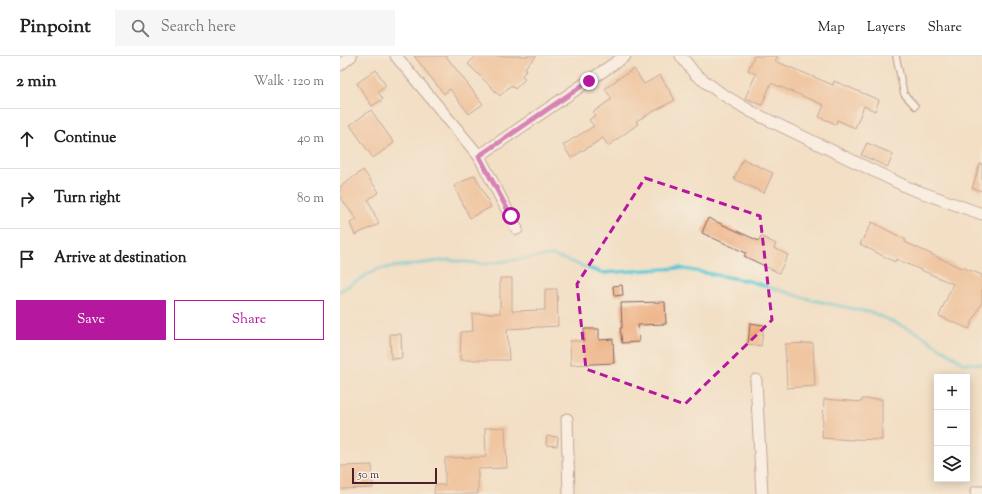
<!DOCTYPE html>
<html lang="en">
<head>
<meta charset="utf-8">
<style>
	:root { --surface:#fff; --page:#f6f6f6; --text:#202124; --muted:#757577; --line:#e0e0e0; --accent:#b5179e }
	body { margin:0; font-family:"Sorts Mill Goudy",serif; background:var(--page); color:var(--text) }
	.controls { position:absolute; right:12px; bottom:12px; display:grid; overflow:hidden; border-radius:0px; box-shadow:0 2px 10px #0003 }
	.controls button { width:36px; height:36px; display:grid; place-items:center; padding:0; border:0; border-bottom:1px solid var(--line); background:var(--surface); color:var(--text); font:20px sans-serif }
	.scale { position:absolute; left:12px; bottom:10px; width:85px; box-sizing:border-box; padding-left:4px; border:2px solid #4a1f2b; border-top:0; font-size:11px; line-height:14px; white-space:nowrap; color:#4a1f2b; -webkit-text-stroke:3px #f7f3e8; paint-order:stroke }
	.stop { position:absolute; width:12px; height:12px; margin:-9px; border:3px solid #b5179e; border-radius:50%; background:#fff }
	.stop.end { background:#b5179e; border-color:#fff; box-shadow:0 1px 4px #0008 }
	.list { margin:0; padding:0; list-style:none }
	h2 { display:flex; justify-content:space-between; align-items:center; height:52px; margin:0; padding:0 16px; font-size:17px }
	h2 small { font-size:13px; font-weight:400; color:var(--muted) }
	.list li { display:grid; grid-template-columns:26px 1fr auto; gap:12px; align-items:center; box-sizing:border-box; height:60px; padding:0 16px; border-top:1px solid var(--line) }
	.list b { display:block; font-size:15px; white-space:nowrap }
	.list em { font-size:13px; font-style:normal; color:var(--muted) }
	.actions { display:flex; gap:8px; padding:12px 16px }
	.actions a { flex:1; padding:9px 0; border:1px solid var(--accent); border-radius:0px; text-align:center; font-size:14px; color:var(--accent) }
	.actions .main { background:var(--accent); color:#fff }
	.icon { flex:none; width:22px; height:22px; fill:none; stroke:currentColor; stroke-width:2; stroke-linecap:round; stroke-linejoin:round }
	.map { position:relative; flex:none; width:642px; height:438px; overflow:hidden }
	header { display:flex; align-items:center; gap:24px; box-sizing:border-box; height:56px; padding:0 20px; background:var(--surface); border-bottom:1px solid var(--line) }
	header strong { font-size:19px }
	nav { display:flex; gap:22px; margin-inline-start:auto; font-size:14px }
	.search { width:280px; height:36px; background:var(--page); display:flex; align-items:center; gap:10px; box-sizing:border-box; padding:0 14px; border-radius:0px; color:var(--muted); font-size:15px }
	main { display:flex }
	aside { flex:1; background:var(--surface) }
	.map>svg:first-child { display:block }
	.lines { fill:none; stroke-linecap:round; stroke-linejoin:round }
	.stream { stroke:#5bc6d3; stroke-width:3.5 }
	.building { fill:#eda977 }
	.service-casing { stroke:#856261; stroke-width:8 }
	.minor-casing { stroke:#856261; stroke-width:13 }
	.service { stroke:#fff; stroke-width:5.5 }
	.minor { stroke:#fff; stroke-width:11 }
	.route { stroke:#b5179e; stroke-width:5 }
	.marked { fill:none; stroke:#b5179e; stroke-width:3; stroke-dasharray:8 5; stroke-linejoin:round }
</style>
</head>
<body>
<header>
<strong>Pinpoint</strong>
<div class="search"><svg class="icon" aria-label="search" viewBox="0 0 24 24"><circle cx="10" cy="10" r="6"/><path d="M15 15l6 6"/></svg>Search here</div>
<nav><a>Map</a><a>Layers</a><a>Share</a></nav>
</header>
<main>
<aside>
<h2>2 min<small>Walk · 120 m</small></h2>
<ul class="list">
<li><svg class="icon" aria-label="ahead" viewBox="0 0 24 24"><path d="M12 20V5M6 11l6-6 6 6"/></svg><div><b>Continue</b></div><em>40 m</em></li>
<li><svg class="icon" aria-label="right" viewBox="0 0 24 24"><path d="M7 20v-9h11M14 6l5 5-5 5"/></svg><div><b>Turn right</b></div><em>80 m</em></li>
<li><svg class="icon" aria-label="arrive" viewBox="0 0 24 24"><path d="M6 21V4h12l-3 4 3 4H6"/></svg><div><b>Arrive at destination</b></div></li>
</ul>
<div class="actions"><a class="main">Save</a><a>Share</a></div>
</aside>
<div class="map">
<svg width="642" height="438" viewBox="0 0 642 438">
	<rect width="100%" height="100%" fill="#f7f3e8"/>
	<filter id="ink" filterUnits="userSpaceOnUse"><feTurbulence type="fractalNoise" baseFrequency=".025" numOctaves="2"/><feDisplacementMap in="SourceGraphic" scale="8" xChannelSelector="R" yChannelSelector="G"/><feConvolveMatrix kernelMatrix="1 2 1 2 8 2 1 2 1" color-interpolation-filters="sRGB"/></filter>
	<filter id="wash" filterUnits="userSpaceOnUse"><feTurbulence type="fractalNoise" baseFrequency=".012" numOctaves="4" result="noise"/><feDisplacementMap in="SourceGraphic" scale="16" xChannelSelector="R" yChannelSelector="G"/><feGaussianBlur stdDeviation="0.9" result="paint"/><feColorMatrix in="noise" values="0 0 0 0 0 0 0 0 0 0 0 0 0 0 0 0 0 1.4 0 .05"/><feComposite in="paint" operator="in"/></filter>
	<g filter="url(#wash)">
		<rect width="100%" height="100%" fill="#f2dfc4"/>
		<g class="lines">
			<path class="stream" d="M 0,235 L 37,213 L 108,204 L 144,208 L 212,199 L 262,217 L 339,212 L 409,225 L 472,244 L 533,257 L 578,277 L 623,307 L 642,308"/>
		</g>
		<g id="blocks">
			<path class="building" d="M 74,0 L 106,0 L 143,48 L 129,58 L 110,33 L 104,38 Z
				M 136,0 L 197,0 L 185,11 L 187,14 L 182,19 L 185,23 L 175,33 L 171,29 L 160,40 L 128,8 Z
				M 414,0 L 438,0 L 435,5 L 493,29 L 494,25 L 539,44 L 535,55 L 524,50 L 515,72 L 497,64 L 496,68 L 479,61 L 484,49 L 431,27 L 422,49 L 405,42 L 416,18 L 408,14 Z
				M 294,13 L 304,28 L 320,19 L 335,44 L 296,65 L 298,68 L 268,90 L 263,82 L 231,102 L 223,89 L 254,70 L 249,64 L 255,59 L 253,56 L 272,43 L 265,33 L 279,22 Z
				M 36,14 L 46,30 L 38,36 L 43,43 L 32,50 L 17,27 Z
				M 31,54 L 54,87 L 33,102 L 10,69 Z
				M 527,87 L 553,98 L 548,111 L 521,99 Z
				M 403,103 L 433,117 L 424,137 L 394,123 Z
				M 640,108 L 642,108 L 642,135 L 632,132 Z
				M 23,114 L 39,136 L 28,144 L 39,168 L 15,179 L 10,167 L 17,164 L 0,141 L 0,131 Z
				M 135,119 L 151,151 L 130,162 L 114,130 Z
				M 368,162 L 419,185 L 421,180 L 436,188 L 434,192 L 448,199 L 439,217 L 404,200 L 406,197 L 362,177 Z
				M 532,166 L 566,184 L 565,186 L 621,212 L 622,211 L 642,219 L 642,246 L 629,273 L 599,260 L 613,228 L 556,203 L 555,206 L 520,188 Z
				M 160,222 L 172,222 L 172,255 L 205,254 L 205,233 L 217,233 L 218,270 L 167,273 L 169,304 L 120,304 L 121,276 L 133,275 L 132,258 L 160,257 Z
				M 282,229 L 283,239 L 274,240 L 273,230 Z
				M 325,246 L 326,268 L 298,269 L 299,286 L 282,287 L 280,272 L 282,272 L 281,247 Z
				M 410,267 L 424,269 L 421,290 L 408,288 Z
				M 244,273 L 259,273 L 259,284 L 273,283 L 274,307 L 231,309 L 230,285 L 244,285 Z
				M 50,278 L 61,278 L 62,302 L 51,303 Z
				M 473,287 L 475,330 L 447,332 L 445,288 Z
				M 484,343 L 522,346 L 522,343 L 542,343 L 542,384 L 513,383 L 513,384 L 482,382 Z
				M 165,371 L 167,412 L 138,413 L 138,438 L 94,438 L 95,429 L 105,429 L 105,402 L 146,401 L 145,372 Z
				M 207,380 L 218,381 L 217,390 L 206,389 Z
				M 32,409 L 33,432 L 0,433 L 0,410 Z"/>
		</g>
	</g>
	<g filter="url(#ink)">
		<use href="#blocks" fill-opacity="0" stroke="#856261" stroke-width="1"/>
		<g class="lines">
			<defs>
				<path id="service" d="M 556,0 L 564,38 L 575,50"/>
				<path id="minor" d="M 56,0 L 139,100 L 177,173
					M 341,0 L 355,18 L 379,36 L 410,55 L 569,132 L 642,158
					M 0,9 L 11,0
					M 139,100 L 285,0
					M 416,324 L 422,438
					M 227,363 L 229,438
					M 636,436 L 642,436"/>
			</defs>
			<use href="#service" class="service-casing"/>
			<use href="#minor" class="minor-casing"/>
			<use href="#service" class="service"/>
			<use href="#minor" class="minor"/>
		</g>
	</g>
	<g class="lines" filter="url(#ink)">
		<path class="route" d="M 171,160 L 139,100 L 249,25"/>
	</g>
	<path d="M0 0H642V438H0ZM 305,122 L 420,160 L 432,264 L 345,348 L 246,313 L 237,228 Z" fill="#f2dfc4" fill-opacity=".55" fill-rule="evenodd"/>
	<path class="marked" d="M 305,122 L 420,160 L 432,264 L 345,348 L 246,313 L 237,228 Z"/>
</svg>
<div class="controls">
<button>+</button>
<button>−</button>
<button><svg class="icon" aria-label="layers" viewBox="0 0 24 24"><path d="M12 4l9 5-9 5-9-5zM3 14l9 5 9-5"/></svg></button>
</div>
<div class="scale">50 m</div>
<div class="stop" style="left:171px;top:160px"></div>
<div class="stop end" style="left:249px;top:25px"></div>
</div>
</main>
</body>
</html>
